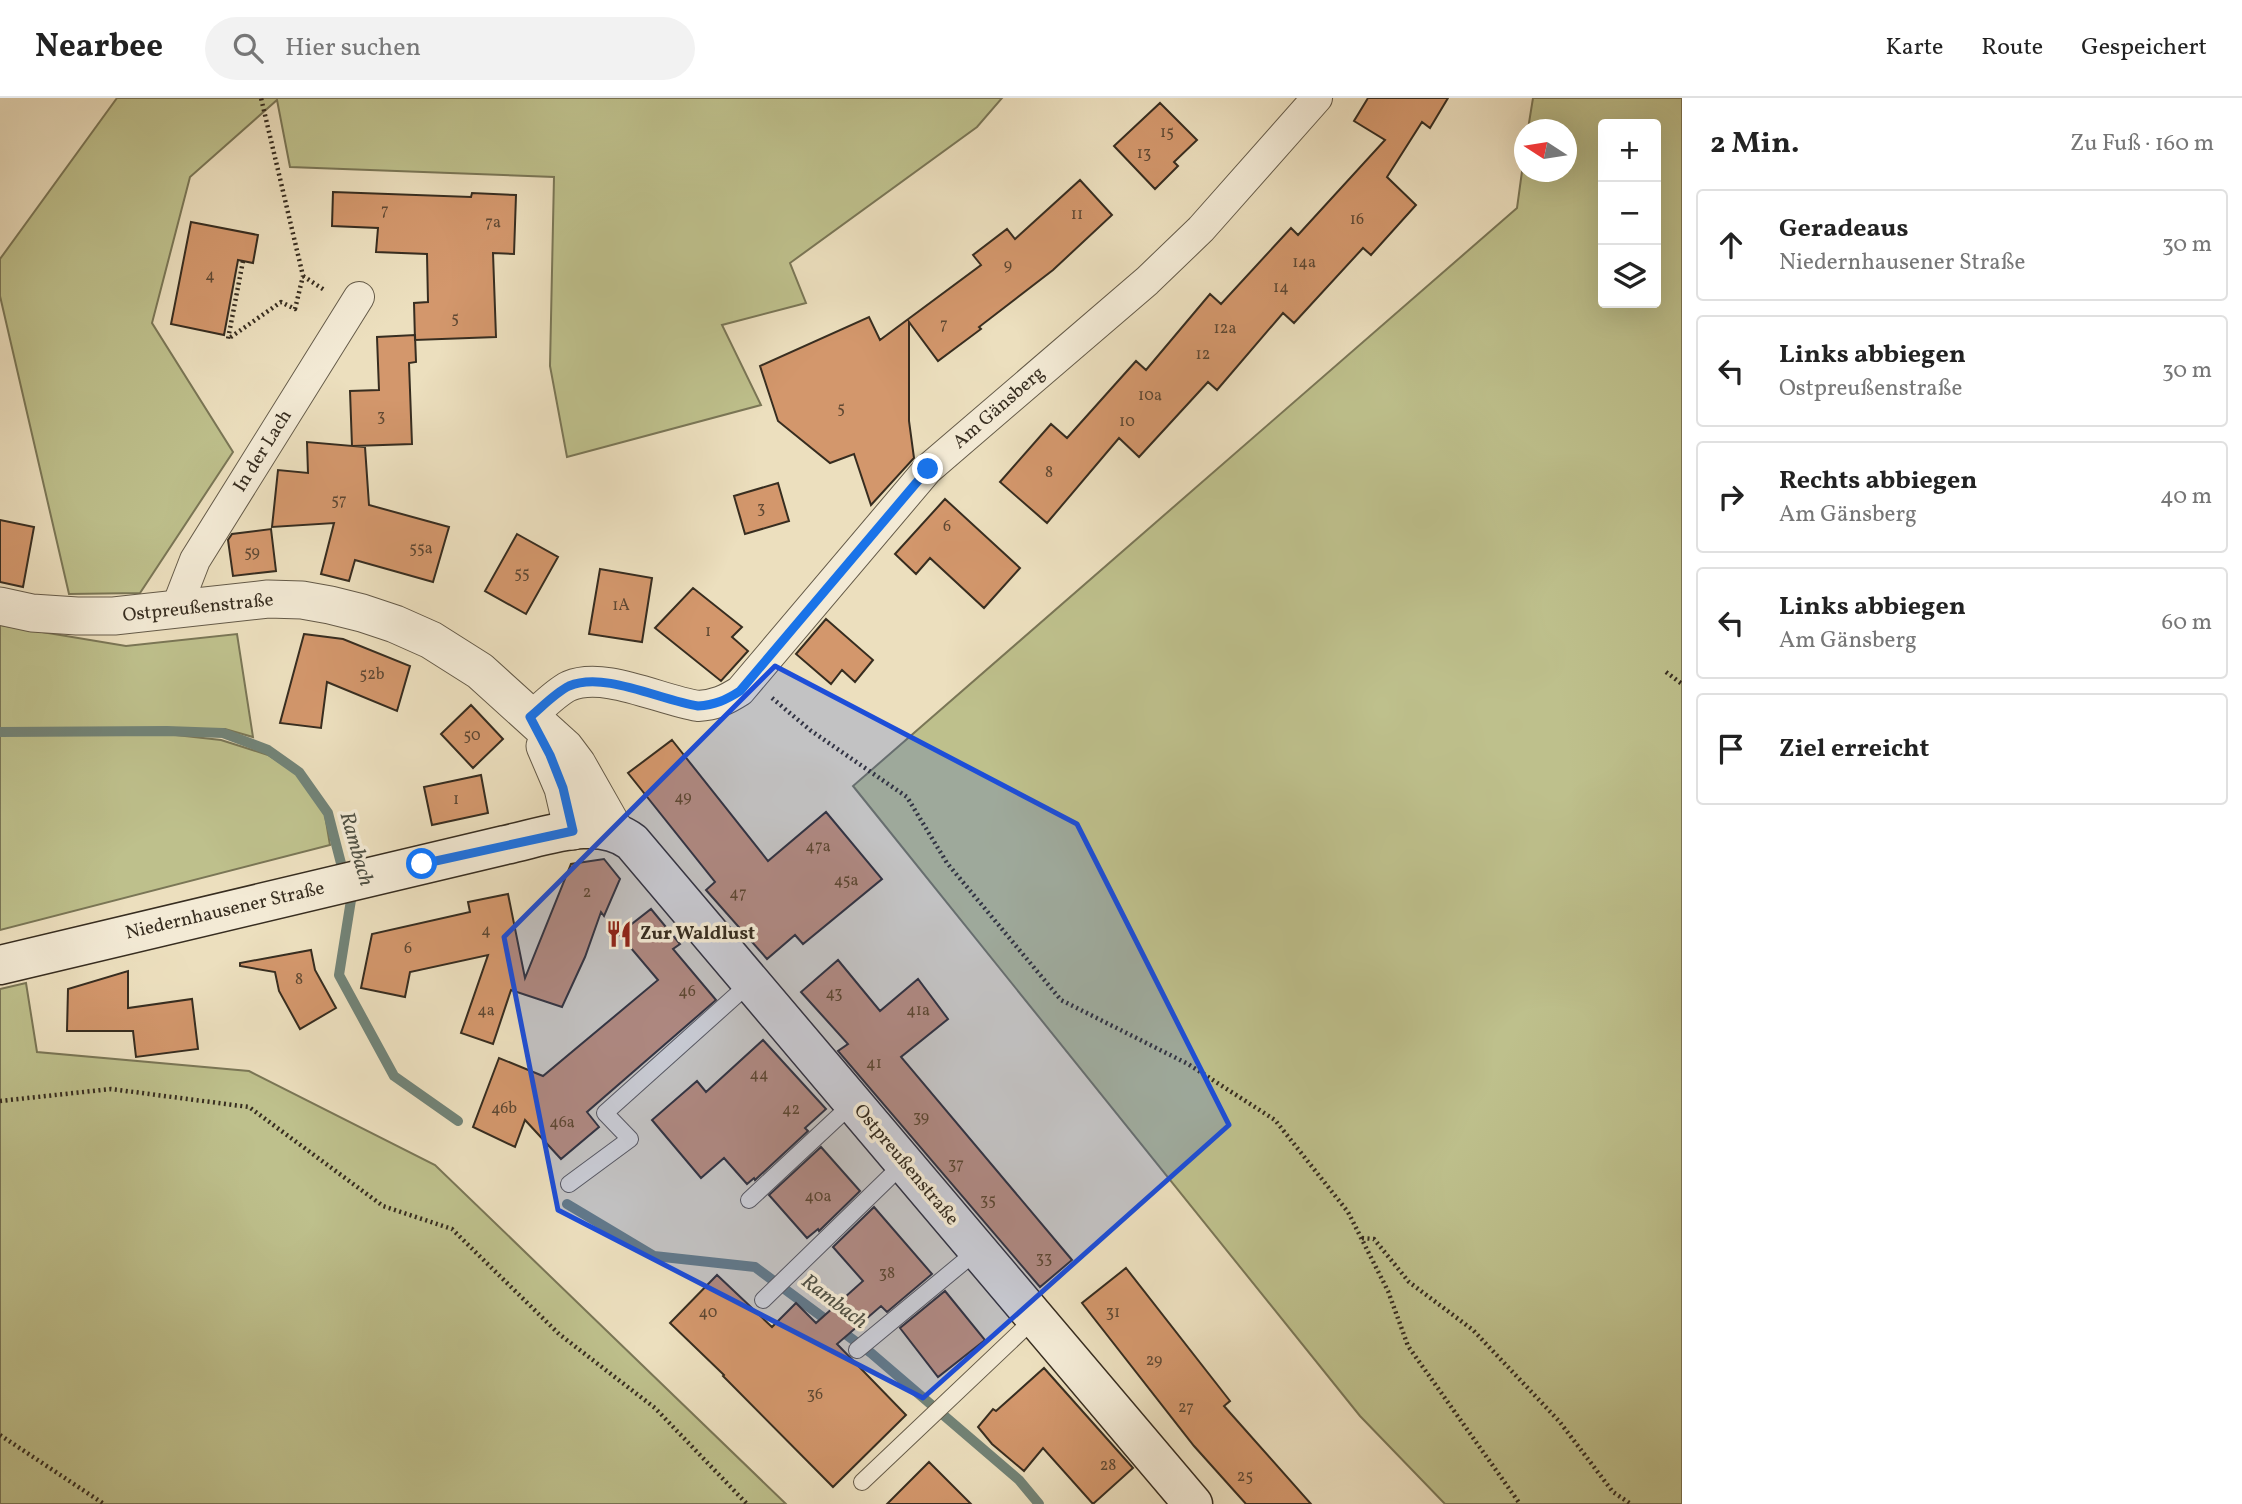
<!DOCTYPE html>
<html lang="de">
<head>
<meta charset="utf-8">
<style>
	:root { --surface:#fff; --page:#f2f2f2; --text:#222; --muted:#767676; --line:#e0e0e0 }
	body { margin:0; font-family:Vollkorn,serif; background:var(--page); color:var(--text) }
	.controls { position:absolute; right:21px; top:21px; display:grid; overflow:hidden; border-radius:7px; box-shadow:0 7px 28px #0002 }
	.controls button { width:63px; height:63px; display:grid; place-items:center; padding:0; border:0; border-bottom:2px solid var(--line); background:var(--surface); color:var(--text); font:35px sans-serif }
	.compass { position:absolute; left:1514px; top:21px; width:63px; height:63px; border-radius:50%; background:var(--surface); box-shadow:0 7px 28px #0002; rotate:282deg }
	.stop { position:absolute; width:21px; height:21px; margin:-16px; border:5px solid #1a73e8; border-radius:50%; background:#fff }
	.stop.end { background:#1a73e8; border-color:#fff; box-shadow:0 2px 7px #0008 }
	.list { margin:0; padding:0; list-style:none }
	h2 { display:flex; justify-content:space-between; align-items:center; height:91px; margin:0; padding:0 28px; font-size:30px }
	h2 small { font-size:23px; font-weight:400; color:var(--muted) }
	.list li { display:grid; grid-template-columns:46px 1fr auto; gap:21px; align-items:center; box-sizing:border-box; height:112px; margin:0 14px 14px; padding:0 14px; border:2px solid var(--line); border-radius:7px }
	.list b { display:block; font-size:26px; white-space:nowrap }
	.list p { margin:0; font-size:23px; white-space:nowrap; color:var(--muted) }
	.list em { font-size:23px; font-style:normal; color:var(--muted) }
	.icon { flex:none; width:38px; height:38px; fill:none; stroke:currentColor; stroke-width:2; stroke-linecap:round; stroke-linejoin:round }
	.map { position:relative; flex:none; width:1682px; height:1406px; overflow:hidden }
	header { display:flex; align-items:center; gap:42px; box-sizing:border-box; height:98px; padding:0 35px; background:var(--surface); border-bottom:2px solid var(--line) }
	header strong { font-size:33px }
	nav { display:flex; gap:38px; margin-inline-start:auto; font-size:24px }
	.search { width:490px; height:63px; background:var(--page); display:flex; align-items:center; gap:18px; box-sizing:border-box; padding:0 24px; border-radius:38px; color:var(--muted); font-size:26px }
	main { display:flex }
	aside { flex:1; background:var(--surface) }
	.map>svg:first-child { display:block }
	.green { fill:#bec08c; stroke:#7a7656; stroke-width:2; fill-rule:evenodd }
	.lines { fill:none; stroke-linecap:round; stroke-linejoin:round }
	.stream { stroke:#728377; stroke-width:10 }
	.building { fill:#d3976c; stroke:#372d20; stroke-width:2 }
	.service-casing { stroke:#645a48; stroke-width:18 }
	.minor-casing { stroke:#645a48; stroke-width:32 }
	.tertiary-casing { stroke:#645a48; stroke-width:39 }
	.secondary-casing { stroke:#372d20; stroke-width:41 }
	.path { stroke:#372d20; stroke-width:4.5; stroke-dasharray:2 3.5; stroke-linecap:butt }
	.service { stroke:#f3ead5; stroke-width:16 }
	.minor { stroke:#f3ead5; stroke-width:30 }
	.tertiary { stroke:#f3ead5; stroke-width:37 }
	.secondary { stroke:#f3ead5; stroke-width:38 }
	.route { stroke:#1a73e8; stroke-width:9 }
	.marked { fill:#1d4ed8; fill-opacity:0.2; stroke:#1d4ed8; stroke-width:5; stroke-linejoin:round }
	.labels { text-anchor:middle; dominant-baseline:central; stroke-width:7; stroke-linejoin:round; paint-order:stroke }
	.number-label { font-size:16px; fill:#5e4833 }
	.street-label { font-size:19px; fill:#372d20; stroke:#f3ead5 }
	.poi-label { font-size:19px; font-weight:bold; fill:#372d20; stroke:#f3ead5; text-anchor:start }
	.water-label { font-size:21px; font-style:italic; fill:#505144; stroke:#f3ead5 }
</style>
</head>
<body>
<header>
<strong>Nearbee</strong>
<div class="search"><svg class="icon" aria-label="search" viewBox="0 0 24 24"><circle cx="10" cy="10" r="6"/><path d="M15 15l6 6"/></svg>Hier suchen</div>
<nav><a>Karte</a><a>Route</a><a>Gespeichert</a></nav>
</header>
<main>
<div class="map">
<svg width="1682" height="1406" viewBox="0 0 1682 1406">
	<rect width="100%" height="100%" fill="#ecdfbe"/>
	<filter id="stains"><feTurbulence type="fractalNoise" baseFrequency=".00286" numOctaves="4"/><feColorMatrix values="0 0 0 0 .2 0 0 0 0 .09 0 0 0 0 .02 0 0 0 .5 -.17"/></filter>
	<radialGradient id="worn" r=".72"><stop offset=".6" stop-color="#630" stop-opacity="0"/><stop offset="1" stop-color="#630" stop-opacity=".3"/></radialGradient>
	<path class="green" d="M 117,0 L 1002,0 L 977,29 L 790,165 L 806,205 L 722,227 L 761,307 L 567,359 L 550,268 L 554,79 L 290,69 L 277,2 L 190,79 L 152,225 L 233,354 L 140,495 L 69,496 L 0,198 L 0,161 Z
		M 1533,0 L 1682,0 L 1682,1406 L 1445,1406 L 1360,1318 L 853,688 L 1517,110 L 1524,59 L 1524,74 L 1566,74 L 1566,32 L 1528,31 ZM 1603,26 L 1656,26 L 1656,205 L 1603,205 Z
		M 0,527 L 126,548 L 237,536 L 253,639 L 225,631 L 0,632 Z
		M 167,636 L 221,642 L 268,657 L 298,676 L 325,717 L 330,747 L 0,832 L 0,637 Z
		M 26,885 L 37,954 L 249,973 L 435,1067 L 786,1406 L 0,1406 L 0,891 Z"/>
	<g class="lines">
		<path class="stream" d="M 0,634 L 167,633 L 223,635 L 268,652 L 299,674 L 328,715 L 344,777
			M 348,791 L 351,802 L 339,877 L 394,978 L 458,1023
			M 567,1106 L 654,1158 L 755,1169 L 871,1255 L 1019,1382 L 1039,1406"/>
	</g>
	<path class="building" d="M 1368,0 L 1448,0 L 1430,30 L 1422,24 L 1387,79 L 1416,107 L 1371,157 L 1363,150 L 1294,225 L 1283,215 L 1217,292 L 1208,284 L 1139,359 L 1119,340 L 1047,425 L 1000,384 L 1051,326 L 1067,340 L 1136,263 L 1146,272 L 1210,196 L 1221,206 L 1291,130 L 1298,137 L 1385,42 L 1354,23 Z
		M 1160,5 L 1197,42 L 1174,64 L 1178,68 L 1155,91 L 1114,48 Z
		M 1080,82 L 1112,117 L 1053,172 L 979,229 L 981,231 L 938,263 L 909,224 L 909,323 L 914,360 L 871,407 L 854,356 L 830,365 L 778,323 L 760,268 L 869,219 L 880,242 L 981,167 L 973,157 L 1007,131 L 1015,141 Z
		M 333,94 L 471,99 L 472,95 L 516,97 L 514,156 L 493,155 L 496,239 L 415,242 L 414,205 L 428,204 L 427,156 L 376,154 L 378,130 L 332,128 Z
		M 191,124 L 258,137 L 253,165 L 238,162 L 224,237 L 171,226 Z
		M 415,237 L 416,264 L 409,265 L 412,346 L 353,348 L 365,349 L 369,407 L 449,429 L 433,484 L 355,462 L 349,483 L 321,476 L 334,425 L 272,429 L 278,372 L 308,375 L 307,344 L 352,348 L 350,293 L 379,292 L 377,239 Z
		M 778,385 L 789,423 L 745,436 L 734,398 Z
		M 945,401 L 1020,470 L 984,510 L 930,460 L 916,476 L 895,456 Z
		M 0,422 L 34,429 L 23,489 L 0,484 Z
		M 271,431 L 276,473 L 233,478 L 228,442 L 232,436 Z
		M 517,436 L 558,459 L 526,516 L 485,493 Z
		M 600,471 L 652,480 L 642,544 L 589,536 Z
		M 693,490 L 742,529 L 732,539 L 748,553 L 721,583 L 655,530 Z
		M 826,521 L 873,562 L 855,584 L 842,572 L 831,586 L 796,556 Z
		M 304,536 L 343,541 L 410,568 L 397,613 L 327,584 L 321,630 L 280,625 Z
		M 471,607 L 503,641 L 473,670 L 441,636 Z
		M 672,642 L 768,763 L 826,714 L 882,781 L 803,846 L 795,837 L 767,861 L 706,792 L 715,784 L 628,675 Z
		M 481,677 L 488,715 L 432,727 L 424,689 Z
		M 604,761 L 620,781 L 604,818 L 601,814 L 585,859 L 562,909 L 511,892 L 493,946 L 461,935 L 488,857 L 410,874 L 405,899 L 361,890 L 372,836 L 470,814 L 468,804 L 508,796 L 525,880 L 571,766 Z
		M 651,811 L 680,846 L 673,851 L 716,902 L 587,1014 L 599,1029 L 561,1061 L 525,1022 L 515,1049 L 473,1029 L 499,960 L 543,978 L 658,882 L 619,836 Z
		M 311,852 L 315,872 L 336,910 L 300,931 L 279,893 L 275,874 L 240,868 L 240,865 Z
		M 838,862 L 880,913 L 918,881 L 948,921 L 901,959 L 1072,1162 L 1040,1189 L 838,953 L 848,946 L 801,894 Z
		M 128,873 L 128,910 L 192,901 L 198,951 L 136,959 L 133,933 L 67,933 L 68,891 Z
		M 763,942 L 826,1011 L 805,1030 L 808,1033 L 755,1082 L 754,1080 L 747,1086 L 724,1060 L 701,1080 L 652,1022 L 697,983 L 706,994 Z
		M 821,1049 L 860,1093 L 819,1133 L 818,1131 L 807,1140 L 769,1097 Z
		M 874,1109 L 932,1176 L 887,1214 L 881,1208 L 837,1246 L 906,1317 L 833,1389 L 723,1278 L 724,1277 L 670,1225 L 717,1177 L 772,1229 L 796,1205 L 816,1225 L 863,1183 L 833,1149 Z
		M 1126,1170 L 1230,1303 L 1224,1308 L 1311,1406 L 1246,1406 L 1194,1348 L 1082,1205 Z
		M 945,1193 L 985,1242 L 938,1279 L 900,1230 Z
		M 1044,1270 L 1133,1370 L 1093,1406 L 1043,1350 L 1024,1373 L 992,1346 L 978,1329 L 993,1311 L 996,1313 Z
		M 929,1364 L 971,1406 L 887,1406 Z"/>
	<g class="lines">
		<defs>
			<path id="service" d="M 569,1086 L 630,1041 L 605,1015 L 751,884
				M 749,1102 L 853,1005
				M 763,1202 L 904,1065
				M 857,1252 L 978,1152
				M 862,1384 L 1035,1220"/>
			<path id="minor" d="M 176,511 L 195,462 L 359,199
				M 531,619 C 542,609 555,595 569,588 C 604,573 660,602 698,608 C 715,607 726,602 740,593 L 928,371 L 1147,183 L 1201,131 L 1317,0"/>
			<path id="tertiary" d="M 0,508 L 32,515 L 77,518 L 114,518 L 268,501 L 302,502 L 330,507 L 362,515 L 395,526 L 431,542 L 480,573 L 565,650 L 577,666 L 615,733
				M 545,648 L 563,690 L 573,733"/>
			<path id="secondary" d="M 0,867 L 505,747 C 544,739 597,717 632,744 L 1193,1406"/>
		</defs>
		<use href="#service" class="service-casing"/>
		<use href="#minor" class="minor-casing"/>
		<use href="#tertiary" class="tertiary-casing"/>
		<use href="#secondary" class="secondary-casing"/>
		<path class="path" d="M 243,163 L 228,241 L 281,204 L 295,211 L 303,178 L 261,0
			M 303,178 L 326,193
			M 1666,574 L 1682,586
			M 772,600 L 810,632 L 907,699 L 947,765 L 1061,902 L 1188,966 L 1275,1022 L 1348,1114 L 1388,1193 L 1408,1248 L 1520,1406
			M 0,1003 L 111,991 L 249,1009 L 383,1108 L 452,1131 L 559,1236 L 655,1310 L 747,1406
			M 1362,1140 L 1374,1141 L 1409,1184 L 1473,1232 L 1559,1323 L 1613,1394 L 1631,1406
			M 0,1337 L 104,1406"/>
		<use href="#service" class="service"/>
		<use href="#minor" class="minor"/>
		<use href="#tertiary" class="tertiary"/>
		<use href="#secondary" class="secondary"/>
	</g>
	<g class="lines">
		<path class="route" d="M 422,766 L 573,733 L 563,690 L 550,657 L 530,619 C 542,609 555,595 569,588 C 604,573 660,602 698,608 C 715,607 726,602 740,593 L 928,371"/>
	</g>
	<path class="marked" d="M 775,568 L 1077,726 L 1229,1027 L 923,1300 L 558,1112 L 504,839 Z"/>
	<defs>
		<symbol id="restaurant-bare" viewBox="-9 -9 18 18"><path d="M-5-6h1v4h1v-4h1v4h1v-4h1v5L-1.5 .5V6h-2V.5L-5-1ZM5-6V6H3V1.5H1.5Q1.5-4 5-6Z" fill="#8f2418" stroke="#f3ead5" stroke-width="2.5" paint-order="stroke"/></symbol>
	</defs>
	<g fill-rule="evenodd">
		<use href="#restaurant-bare" x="600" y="817" width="38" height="38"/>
	</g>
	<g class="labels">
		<g class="number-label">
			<text x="1167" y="35">15</text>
			<text x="1144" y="56">13</text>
			<text x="385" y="113">7</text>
			<text x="1077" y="117">11</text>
			<text x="1357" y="122">16</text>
			<text x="493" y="125">7a</text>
			<text x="1304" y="165">14a</text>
			<text x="1008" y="168">9</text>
			<text x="210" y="178">4</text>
			<text x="1281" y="190">14</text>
			<text x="455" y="221">5</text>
			<text x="944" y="227">7</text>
			<text x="1225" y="231">12a</text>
			<text x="1203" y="257">12</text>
			<text x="1150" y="298">10a</text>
			<text x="841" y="311">5</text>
			<text x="381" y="319">3</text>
			<text x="1127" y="324">10</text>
			<text x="1049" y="375">8</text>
			<text x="339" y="403">57</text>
			<text x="761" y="411">3</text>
			<text x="947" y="429">6</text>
			<text x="421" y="451">55a</text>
			<text x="252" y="455">59</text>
			<text x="522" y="476">55</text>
			<text x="621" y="508">1A</text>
			<text x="708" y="534">1</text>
			<text x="372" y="577">52b</text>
			<text x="472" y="638">50</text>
			<text x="683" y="700">49</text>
			<text x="456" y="702">1</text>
			<text x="818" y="749">47a</text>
			<text x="846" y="783">45a</text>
			<text x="587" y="795">2</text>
			<text x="738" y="796">47</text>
			<text x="486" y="833">4</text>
			<text x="408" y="851">6</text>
			<text x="299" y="882">8</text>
			<text x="687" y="894">46</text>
			<text x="834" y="896">43</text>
			<text x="486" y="913">4a</text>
			<text x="918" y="913">41a</text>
			<text x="874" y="966">41</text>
			<text x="759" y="977">44</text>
			<text x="504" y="1011">46b</text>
			<text x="791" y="1012">42</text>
			<text x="921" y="1020">39</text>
			<text x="562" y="1025">46a</text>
			<text x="956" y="1067">37</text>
			<text x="818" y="1099">40a</text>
			<text x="988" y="1103">35</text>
			<text x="1044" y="1161">33</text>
			<text x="887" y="1176">38</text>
			<text x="708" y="1215">40</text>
			<text x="1113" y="1215">31</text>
			<text x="1154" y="1263">29</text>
			<text x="815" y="1297">36</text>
			<text x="1186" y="1310">27</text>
			<text x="1108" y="1368">28</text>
			<text x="1245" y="1379">25</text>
		</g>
		<g class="street-label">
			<text transform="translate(999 310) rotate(-41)">Am Gänsberg</text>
			<text transform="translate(263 353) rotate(-58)">In der Lach</text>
			<text transform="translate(198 510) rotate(-6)">Ostpreußenstraße</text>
			<text transform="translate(225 813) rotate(-13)">Niedernhausener Straße</text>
			<text transform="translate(906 1067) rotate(50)">Ostpreußenstraße</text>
		</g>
		<g class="poi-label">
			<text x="640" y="836">Zur Waldlust</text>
		</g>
		<g class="water-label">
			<text transform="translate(356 751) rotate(74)">Rambach</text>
			<text transform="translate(834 1204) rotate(37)">Rambach</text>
		</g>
	</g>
	<rect width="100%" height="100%" filter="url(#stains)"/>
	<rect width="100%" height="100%" fill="url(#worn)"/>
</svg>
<div class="controls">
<button>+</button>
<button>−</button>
<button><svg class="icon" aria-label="layers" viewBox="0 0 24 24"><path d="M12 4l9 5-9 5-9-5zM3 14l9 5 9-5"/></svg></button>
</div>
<svg class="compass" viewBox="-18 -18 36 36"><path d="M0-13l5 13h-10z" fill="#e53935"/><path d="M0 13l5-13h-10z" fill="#767676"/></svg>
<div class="stop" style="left:422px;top:766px"></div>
<div class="stop end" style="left:928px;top:371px"></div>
</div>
<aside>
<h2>2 Min.<small>Zu Fuß · 160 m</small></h2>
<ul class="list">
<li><svg class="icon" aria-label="ahead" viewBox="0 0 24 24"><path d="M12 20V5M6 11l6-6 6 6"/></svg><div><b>Geradeaus</b><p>Niedernhausener Straße</p></div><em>30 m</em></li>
<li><svg class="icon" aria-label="left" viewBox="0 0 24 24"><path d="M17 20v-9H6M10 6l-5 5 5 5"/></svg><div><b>Links abbiegen</b><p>Ostpreußenstraße</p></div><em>30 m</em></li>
<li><svg class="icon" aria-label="right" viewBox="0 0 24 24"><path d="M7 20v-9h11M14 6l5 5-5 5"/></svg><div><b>Rechts abbiegen</b><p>Am Gänsberg</p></div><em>40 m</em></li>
<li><svg class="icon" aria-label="left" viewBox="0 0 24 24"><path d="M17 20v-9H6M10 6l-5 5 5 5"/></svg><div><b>Links abbiegen</b><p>Am Gänsberg</p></div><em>60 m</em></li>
<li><svg class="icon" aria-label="arrive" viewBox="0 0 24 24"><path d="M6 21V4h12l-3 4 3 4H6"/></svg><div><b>Ziel erreicht</b></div></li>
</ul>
</aside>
</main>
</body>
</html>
